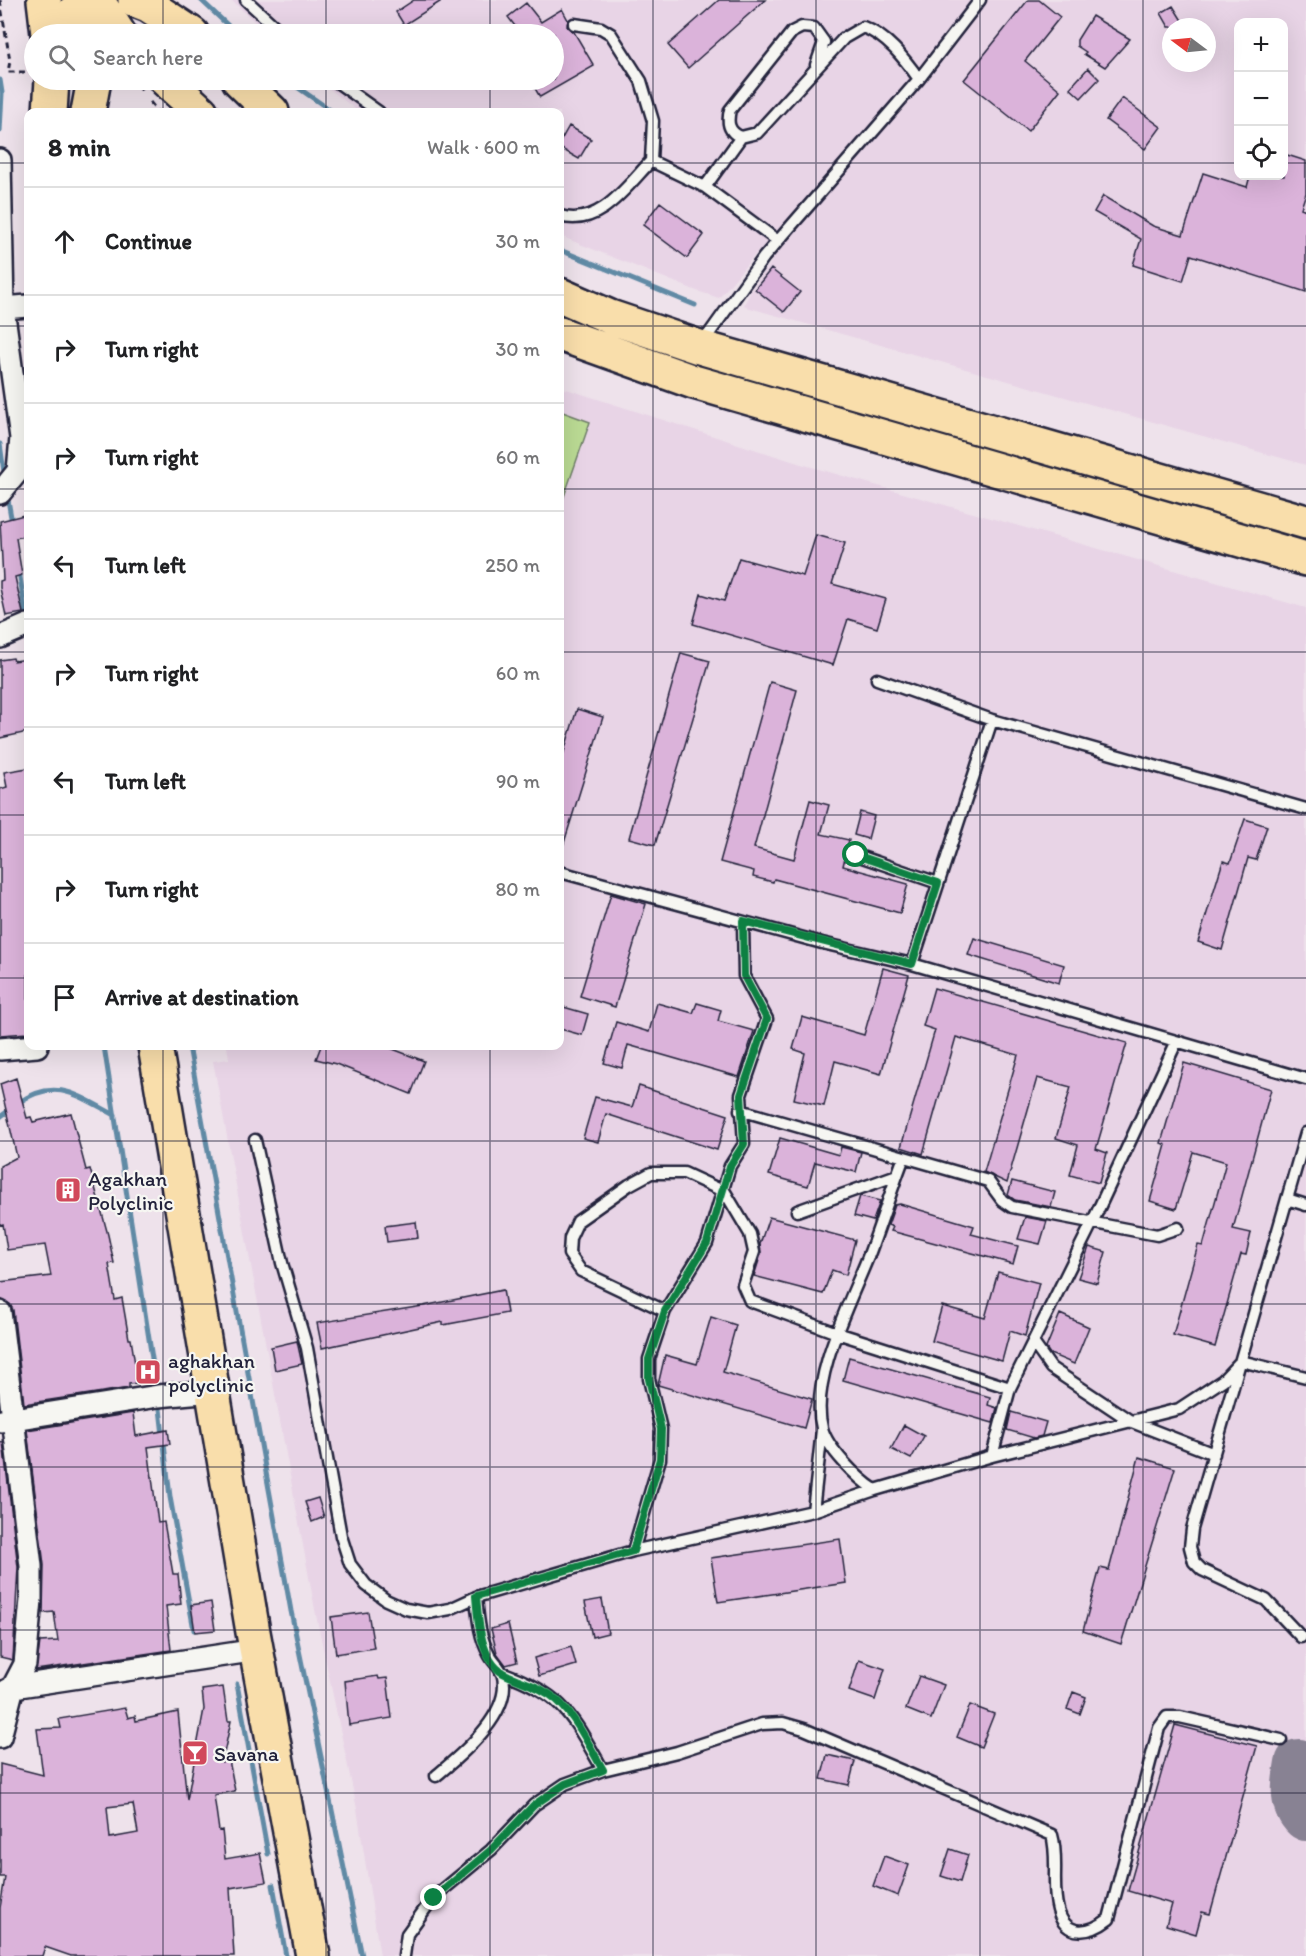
<!DOCTYPE html>
<html lang="en">
<head>
<meta charset="utf-8">
<style>
	:root { --surface:#fff; --page:#f6f6f6; --text:#202124; --muted:#757577; --line:#e0e0e0 }
	body { margin:0; font-family:Itim,sans-serif; background:var(--page); color:var(--text) }
	.controls { position:absolute; right:18px; top:18px; display:grid; overflow:hidden; border-radius:12px; box-shadow:0 6px 24px #0002 }
	.controls button { width:54px; height:54px; display:grid; place-items:center; padding:0; border:0; border-bottom:2px solid var(--line); background:var(--surface); color:var(--text); font:30px sans-serif }
	.compass { position:absolute; left:1162px; top:18px; width:54px; height:54px; border-radius:50%; background:var(--surface); box-shadow:0 6px 24px #0002; rotate:286deg }
	.stop { position:absolute; width:18px; height:18px; margin:-14px; border:4px solid #0b8043; border-radius:50%; background:#fff }
	.stop.end { background:#0b8043; border-color:#fff; box-shadow:0 2px 6px #0008 }
	.list { margin:0; padding:0; list-style:none }
	h2 { display:flex; justify-content:space-between; align-items:center; height:78px; margin:0; padding:0 24px; font-size:26px }
	h2 small { font-size:20px; font-weight:400; color:var(--muted) }
	.list li { display:grid; grid-template-columns:39px 1fr auto; gap:18px; align-items:center; box-sizing:border-box; height:108px; padding:0 24px; border-top:2px solid var(--line) }
	.list b { display:block; font-size:22px; white-space:nowrap }
	.list em { font-size:20px; font-style:normal; color:var(--muted) }
	.icon { flex:none; width:33px; height:33px; fill:none; stroke:currentColor; stroke-width:2; stroke-linecap:round; stroke-linejoin:round }
	.map { position:relative; flex:none; width:1306px; height:1956px; overflow:hidden }
	.search { position:absolute; background:var(--surface); box-shadow:0 6px 24px #0002; left:24px; top:24px; width:540px; height:66px; display:flex; align-items:center; gap:15px; box-sizing:border-box; padding:0 21px; border-radius:33px; color:var(--muted); font-size:22px }
	.panel { position:absolute; background:var(--surface); box-shadow:0 6px 24px #0002; left:24px; top:108px; width:540px; height:942px; border-radius:12px }
	.map>svg:first-child { display:block }
	.built { fill:#e8d4e6; fill-rule:evenodd }
	.garden { fill:#bbdb94; stroke:#6e7e68; stroke-width:1.5 }
	.lines { fill:none; stroke-linecap:round; stroke-linejoin:round }
	.stream { stroke:#618aa5; stroke-width:5 }
	.taxiway { stroke:#888293; stroke-width:48 }
	.building { fill:#dbb3da; stroke:#22223b; stroke-width:1.5; fill-rule:evenodd }
	.lane-casing { stroke:#22223b; stroke-width:15 }
	.street-casing { stroke:#22223b; stroke-width:26 }
	.primary-casing { stroke:#22223b; stroke-width:38 }
	.highway-casing { stroke:#22223b; stroke-width:38 }
	.path { stroke:#22223b; stroke-width:3; stroke-dasharray:6 4.5; stroke-linecap:butt }
	.lane { stroke:#f6f6f2; stroke-width:10 }
	.street { stroke:#f6f6f2; stroke-width:21 }
	.primary { stroke:#f9deab; stroke-width:33 }
	.highway { stroke:#f9deab; stroke-width:33 }
	.route { stroke:#0b8043; stroke-width:8 }
	.grid { fill:none; stroke:#22223b; stroke-width:1.5; stroke-opacity:0.55 }
	.labels { text-anchor:middle; dominant-baseline:central; stroke-width:4.5; stroke-linejoin:round; paint-order:stroke }
	.poi-label { font-size:21px; fill:#22223b; stroke:#f6f6f2; text-anchor:start }
</style>
</head>
<body>
<div class="map">
<svg width="1306" height="1956" viewBox="0 0 1306 1956">
	<rect width="100%" height="100%" fill="#eee2eb"/>
	<filter id="ink" filterUnits="userSpaceOnUse"><feTurbulence type="fractalNoise" baseFrequency=".0167" numOctaves="2"/><feDisplacementMap in="SourceGraphic" scale="12" xChannelSelector="R" yChannelSelector="G"/><feConvolveMatrix kernelMatrix="1 2 1 2 8 2 1 2 1" color-interpolation-filters="sRGB"/></filter>
	<g filter="url(#ink)">
		<path class="built" d="M 231,0 L 1306,0 L 1306,465 L 750,308 L 744,305 L 752,289 L 772,261 L 758,251 L 719,298 L 697,291 L 560,236 L 560,112 L 359,112 L 318,80 L 554,80 L 554,34 L 268,34 ZM 1238,22 L 1284,22 L 1284,176 L 1238,176 ZM 1171,27 L 1207,27 L 1207,63 L 1171,63 Z
			M 560,387 L 801,464 L 1306,608 L 1306,1956 L 380,1956 L 357,1809 L 316,1615 L 213,1061 L 229,1059 L 227,1046 L 560,1046 Z"/>
		<path class="garden" d="M 560,411 L 590,422 L 560,508 Z"/>
		<g class="lines">
			<path class="stream" d="M 201,0 L 237,34
				M 0,80 L 2,93 L 0,131
				M 287,80 L 333,112
				M 560,250 L 695,305
				M 0,444 L 5,479
				M 7,494 L 12,523
				M 19,571 L 27,621
				M 104,1046 L 157,1391
				M 189,1046 L 291,1611 L 362,1956
				M 18,1103 C 56,1076 80,1097 115,1115
				M 0,1117 L 11,1109
				M 159,1400 L 170,1497 L 194,1630
				M 237,1684 L 268,1854
				M 273,1885 L 286,1956"/>
			<path class="taxiway" d="M 1299,1763 C 1296,1781 1291,1803 1306,1817"/>
		</g>
		<path class="building" d="M 414,0 L 443,0 L 404,25 L 396,12 Z
			M 719,0 L 765,0 L 688,68 L 668,45 Z
			M 1028,0 L 1039,0 L 1060,17 L 1025,61 L 1060,90 L 1028,131 L 964,80 Z
			M 526,3 L 541,22 L 562,9 L 568,20 L 567,27 L 574,32 L 594,66 L 540,97 L 530,80 L 554,80 L 554,34 L 521,34 L 508,17 Z
			M 1173,6 L 1186,27 L 1169,27 L 1161,13 Z
			M 1092,16 L 1130,39 L 1105,67 L 1084,54 L 1086,52 L 1077,46 L 1077,40 Z
			M 1088,68 L 1099,79 L 1081,98 L 1070,88 Z
			M 1122,98 L 1161,127 L 1145,149 L 1106,120 Z
			M 569,126 L 591,139 L 579,159 L 560,148 L 560,142 Z
			M 1284,154 L 1306,161 L 1306,193 L 1301,208 L 1306,210 L 1306,292 L 1191,255 L 1183,281 L 1133,265 L 1141,239 L 1094,212 L 1103,196 L 1153,226 L 1183,235 L 1203,173 L 1247,187 L 1250,176 L 1284,176 Z
			M 660,202 L 704,235 L 687,258 L 643,225 Z
			M 771,269 L 800,292 L 784,312 L 755,289 Z
			M 28,514 L 28,535 L 16,538 L 22,575 L 15,577 L 23,613 L 6,616 L 0,588 L 0,581 L 3,580 L 0,521 Z
			M 816,535 L 845,543 L 832,584 L 886,599 L 877,628 L 848,619 L 833,665 L 693,624 L 701,594 L 724,601 L 739,558 L 803,576 Z
			M 681,653 L 710,661 L 655,845 L 629,838 Z
			M 13,658 L 14,661 L 28,659 L 28,732 L 0,738 L 0,660 Z
			M 770,682 L 797,690 L 754,848 L 794,859 L 810,800 L 829,805 L 821,834 L 849,840 L 843,866 L 908,884 L 900,913 L 774,879 L 773,882 L 753,877 L 754,871 L 720,862 Z
			M 577,709 L 603,717 L 563,846 L 560,845 L 560,765 Z
			M 28,768 L 28,1033 L 0,1035 L 0,789 L 7,787 L 4,772 Z
			M 860,812 L 874,816 L 868,839 L 854,835 Z
			M 1245,819 L 1267,826 L 1256,860 L 1248,858 L 1222,950 L 1198,942 L 1223,861 L 1230,863 Z
			M 611,894 L 646,904 L 615,1007 L 580,996 Z
			M 974,938 L 1064,965 L 1059,983 L 968,955 Z
			M 883,968 L 909,975 L 881,1074 L 835,1061 L 824,1106 L 794,1099 L 805,1053 L 793,1049 L 802,1017 L 864,1035 Z
			M 934,988 L 1127,1043 L 1096,1149 L 1107,1153 L 1099,1183 L 1070,1175 L 1078,1145 L 1056,1138 L 1071,1087 L 1037,1078 L 1007,1183 L 984,1172 L 1018,1055 L 956,1037 L 923,1154 L 901,1147 L 935,1030 L 923,1026 Z
			M 657,1003 L 693,1013 L 697,1003 L 721,1010 L 718,1021 L 754,1031 L 739,1077 L 628,1045 L 622,1068 L 604,1063 L 616,1022 L 649,1032 Z
			M 560,1006 L 588,1014 L 582,1035 L 560,1029 Z
			M 321,1046 L 385,1046 L 424,1061 L 411,1094 L 336,1064 L 316,1059 Z
			M 1184,1063 L 1271,1089 L 1233,1229 L 1251,1233 L 1246,1255 L 1241,1254 L 1215,1347 L 1173,1335 L 1198,1245 L 1203,1246 L 1226,1162 L 1193,1152 L 1176,1209 L 1150,1201 L 1166,1145 L 1161,1143 Z
			M 16,1078 L 27,1118 L 31,1117 L 33,1122 L 71,1113 L 86,1170 L 90,1169 L 108,1235 L 114,1263 L 109,1264 L 115,1300 L 122,1298 L 129,1339 L 131,1339 L 138,1383 L 129,1384 L 129,1388 L 24,1404 L 13,1310 L 10,1304 L 0,1299 L 0,1282 L 51,1276 L 45,1245 L 7,1250 L 3,1224 L 0,1225 L 0,1166 L 17,1157 L 0,1084 Z
			M 639,1086 L 728,1115 L 717,1150 L 606,1114 L 598,1142 L 583,1138 L 595,1097 L 632,1107 Z
			M 780,1138 L 839,1155 L 841,1147 L 861,1152 L 856,1172 L 815,1162 L 808,1186 L 769,1175 Z
			M 1012,1181 L 1055,1192 L 1051,1207 L 1015,1200 L 1008,1195 Z
			M 860,1196 L 880,1201 L 873,1221 L 854,1216 Z
			M 900,1204 L 974,1226 L 971,1234 L 1018,1246 L 1013,1264 L 891,1231 L 893,1227 L 888,1225 L 895,1205 Z
			M 769,1217 L 855,1240 L 846,1275 L 832,1270 L 823,1294 L 754,1276 L 761,1254 L 760,1244 Z
			M 1025,1217 L 1047,1221 L 1040,1244 L 1018,1239 Z
			M 416,1222 L 418,1238 L 387,1242 L 385,1226 Z
			M 1089,1247 L 1106,1252 L 1097,1283 L 1078,1278 Z
			M 998,1272 L 1039,1283 L 1025,1336 L 1010,1331 L 1002,1361 L 932,1341 L 942,1306 L 985,1318 Z
			M 503,1290 L 507,1313 L 443,1325 L 443,1322 L 322,1348 L 317,1323 L 423,1306 Z
			M 1060,1314 L 1089,1327 L 1074,1364 L 1050,1354 L 1046,1348 Z
			M 711,1317 L 736,1325 L 723,1372 L 812,1399 L 804,1428 L 658,1385 L 665,1355 L 697,1364 Z
			M 297,1341 L 302,1364 L 275,1370 L 271,1347 Z
			M 849,1357 L 990,1397 L 988,1405 L 997,1408 L 993,1423 L 843,1380 Z
			M 1011,1412 L 1046,1422 L 1042,1436 L 1034,1438 L 1007,1430 Z
			M 133,1413 L 136,1436 L 168,1430 L 170,1444 L 148,1447 L 158,1523 L 164,1522 L 173,1574 L 178,1574 L 181,1604 L 166,1606 L 171,1650 L 36,1670 L 40,1642 L 58,1641 L 54,1612 L 43,1613 L 44,1565 L 27,1430 Z
			M 904,1425 L 924,1436 L 911,1459 L 891,1449 Z
			M 3,1442 L 18,1567 L 13,1660 L 0,1657 L 0,1443 Z
			M 1139,1457 L 1175,1468 L 1121,1644 L 1083,1631 L 1100,1568 L 1109,1570 Z
			M 318,1498 L 324,1517 L 312,1522 L 305,1502 Z
			M 840,1539 L 846,1583 L 718,1602 L 711,1558 Z
			M 602,1599 L 608,1633 L 592,1637 L 585,1602 Z
			M 211,1602 L 215,1630 L 195,1632 L 191,1605 Z
			M 368,1612 L 374,1648 L 336,1654 L 331,1617 Z
			M 508,1624 L 517,1662 L 506,1665 L 497,1653 L 491,1629 Z
			M 571,1647 L 576,1665 L 539,1676 L 534,1658 Z
			M 859,1660 L 885,1669 L 875,1700 L 849,1691 Z
			M 378,1676 L 379,1679 L 387,1678 L 392,1718 L 349,1725 L 345,1681 Z
			M 919,1676 L 944,1685 L 931,1719 L 906,1709 Z
			M 223,1687 L 228,1721 L 231,1721 L 222,1762 L 229,1760 L 235,1791 L 214,1795 L 219,1831 L 222,1830 L 225,1859 L 260,1853 L 266,1882 L 230,1888 L 234,1956 L 71,1956 L 45,1947 L 42,1956 L 0,1956 L 0,1908 L 5,1877 L 0,1877 L 0,1764 L 43,1775 L 37,1729 L 61,1728 L 59,1719 L 125,1708 L 128,1718 L 135,1716 L 136,1721 L 178,1712 L 187,1800 L 204,1709 L 202,1690 ZM 133,1804 L 138,1833 L 110,1838 L 107,1807 Z
			M 1073,1692 L 1086,1697 L 1080,1714 L 1067,1709 Z
			M 970,1705 L 994,1714 L 981,1747 L 957,1737 Z
			M 1175,1725 L 1257,1746 L 1210,1914 L 1202,1912 L 1196,1934 L 1166,1925 L 1172,1904 L 1128,1891 Z
			M 827,1755 L 855,1761 L 849,1785 L 821,1779 Z
			M 950,1849 L 968,1855 L 960,1882 L 941,1876 Z
			M 884,1856 L 909,1865 L 898,1896 L 873,1886 Z"/>
		<g class="lines">
			<defs>
				<path id="lane" d="M 246,0 L 283,34
					M 574,24 L 601,28 L 611,34 L 641,81 L 653,121 L 651,161
					M 334,80 L 379,112
					M 741,137 C 728,132 727,122 730,110 L 792,32 L 802,27 L 814,28 L 824,42 L 816,65
					M 705,187 L 741,137 L 757,133 L 844,38 L 863,27 C 887,36 904,58 919,79
					M 560,216 C 599,228 627,186 651,161 L 705,187 L 778,241
					M 701,345 L 764,257 L 919,79 L 980,0
					M 877,679 L 992,720 L 1306,809
					M 856,855 L 938,883
					M 560,872 L 822,943 L 912,964 L 1306,1079
					M 912,964 L 992,720
					M 740,1110 L 988,1181 L 1002,1200 L 1012,1207 L 1157,1235 L 1178,1228
					M 255,1140 L 282,1263 L 307,1348 L 341,1536 L 350,1564 L 366,1585 L 386,1600 L 406,1609 L 428,1613 L 450,1609 L 476,1597 L 633,1551 L 813,1511 L 875,1490 L 992,1456 L 1179,1409 L 1223,1380 L 1241,1361 L 1306,1377
					M 1287,1199 L 1306,1205
					M 797,1211 L 897,1175
					M 665,1311 L 581,1271 L 569,1254 L 570,1238 L 578,1221 L 629,1185 L 651,1173 L 684,1173 L 725,1192 L 750,1234 L 754,1252 L 743,1285 L 750,1301 L 837,1333 L 1010,1388
					M 1034,1344 L 1051,1368 L 1132,1422 L 1214,1454
					M 992,1456 L 1010,1388 L 1092,1223 L 1176,1043
					M 875,1490 C 857,1478 827,1448 822,1428 C 809,1378 852,1299 870,1252 C 882,1220 892,1188 904,1157
					M 813,1511 L 822,1430
					M 633,1551 L 660,1459 L 661,1429 L 649,1379 L 649,1359 L 665,1311 L 707,1243 L 730,1166 L 744,1144 L 741,1095 L 767,1019 L 744,976 L 743,922
					M 1301,1637 L 1266,1600 L 1202,1570 L 1194,1562 L 1190,1547 L 1192,1529 L 1306,1133
					M 501,1672 C 565,1695 571,1715 603,1770
					M 436,1776 C 461,1755 515,1712 502,1673 C 499,1666 492,1661 489,1654 C 479,1636 478,1617 476,1597
					M 404,1956 L 407,1934 L 433,1898 L 491,1850 L 534,1805 L 565,1784 L 603,1770 L 677,1752 L 762,1724 L 783,1723 L 804,1729 L 1052,1835 C 1059,1859 1051,1886 1058,1910 C 1066,1939 1091,1933 1109,1919 L 1159,1728 L 1167,1717 L 1180,1717 L 1281,1740"/>
				<path id="street" d="M 0,160 L 3,308 L 21,438 L 18,471 L 0,493
					M 3,308 L 28,306
					M 0,637 L 28,625
					M 0,1049 L 37,1046
					M 0,1312 L 31,1566 L 31,1600 L 25,1664 L 13,1687 L 0,1737
					M 1,1421 L 158,1396 L 213,1391
					M 6,1691 L 13,1687 L 257,1650"/>
				<path id="primary" d="M 44,0 L 48,34
					M 94,0 L 94,34
					M 50,112 L 52,80
					M 88,112 L 94,80
					M 155,1046 L 253,1632 L 313,1956"/>
				<path id="highway" d="M 97,0 L 119,34
					M 135,0 L 148,5 L 192,34
					M 60,34 L 74,12 L 89,0
					M 166,80 L 201,112
					M 239,80 L 272,112
					M 560,295 L 610,317 L 699,347 L 1306,522
					M 560,334 L 694,382 L 1306,559"/>
			</defs>
			<use href="#lane" class="lane-casing"/>
			<use href="#street" class="street-casing"/>
			<use href="#primary" class="primary-casing"/>
			<use href="#highway" class="highway-casing"/>
			<path class="path" d="M 0,0 L 10,61 L 8,72 L 30,72
				M 117,81 L 138,85 L 143,91
				M 150,102 L 158,112"/>
			<use href="#lane" class="lane"/>
			<use href="#street" class="street"/>
			<use href="#primary" class="primary"/>
			<use href="#highway" class="highway"/>
		</g>
	</g>
	<g class="lines" filter="url(#ink)">
		<path class="route" d="M 434,1898 L 491,1850 L 534,1805 L 565,1784 L 603,1770 C 590,1747 577,1718 557,1700 C 541,1686 522,1683 503,1673 C 480,1660 478,1619 476,1596 L 633,1551 L 660,1459 L 661,1429 L 649,1379 L 649,1359 L 665,1311 L 707,1243 L 730,1166 L 744,1144 L 741,1095 L 767,1019 L 744,976 L 743,921 L 912,964 L 938,883 L 856,855"/>
	</g>
	<path class="grid" d="M 163,0 L 163,34M 326,0 L 326,34M 490,0 L 490,34M 653,0 L 653,1956M 816,0 L 816,1956M 980,0 L 980,1956M 1143,0 L 1143,1956M 163,80 L 163,112M 326,80 L 326,112M 490,80 L 490,112M 0,163 L 28,163M 560,163 L 1238,163M 1284,163 L 1306,163M 0,326 L 28,326M 560,326 L 1306,326M 0,489 L 28,489M 560,489 L 1306,489M 0,652 L 28,652M 560,652 L 1306,652M 0,815 L 28,815M 560,815 L 1306,815M 0,978 L 28,978M 560,978 L 1306,978M 163,1046 L 163,1956M 326,1046 L 326,1956M 490,1046 L 490,1956M 0,1141 L 1306,1141M 0,1304 L 1306,1304M 0,1467 L 1306,1467M 0,1630 L 1306,1630M 0,1793 L 1306,1793"/>
	<defs>
		<symbol id="building-square" viewBox="-11 -11 22 22"><rect x="-9" y="-9" width="18" height="18" rx="4" fill="#d1495b" stroke="#f6f6f2"/><path d="M-4-6H4V6H1V3H-1V6H-4ZM-2.5-4.3h1.7v1.8h-1.7ZM.8-4.3h1.7v1.8H.8ZM-2.5-1h1.7V.8h-1.7ZM.8-1h1.7V.8H.8Z" fill="#fff"/></symbol>
		<symbol id="hospital-square" viewBox="-11 -11 22 22"><rect x="-9" y="-9" width="18" height="18" rx="4" fill="#d1495b" stroke="#f6f6f2"/><path d="M-5-5h3v3.5h4V-5h3V5h-3V1.5h-4V5h-3Z" fill="#fff"/></symbol>
		<symbol id="bar-square" viewBox="-11 -11 22 22"><rect x="-9" y="-9" width="18" height="18" rx="4" fill="#d1495b" stroke="#f6f6f2"/><path d="M-6-5H6L.8 .8V4.5H3.5V6h-7V4.5H-.8V.8Z" fill="#fff"/></symbol>
	</defs>
	<g fill-rule="evenodd">
		<use href="#building-square" x="53" y="1175" width="30" height="30"/>
		<use href="#hospital-square" x="133" y="1357" width="30" height="30"/>
		<use href="#bar-square" x="180" y="1738" width="30" height="30"/>
	</g>
	<g class="labels">
		<g class="poi-label">
			<text x="88" y="1178">Agakhan<tspan x="88" dy="24">Polyclinic</tspan></text>
			<text x="168" y="1360">aghakhan<tspan x="168" dy="24">polyclinic</tspan></text>
			<text x="214" y="1753">Savana</text>
		</g>
	</g>
</svg>
<div class="controls">
<button>+</button>
<button>−</button>
<button><svg class="icon" aria-label="locate" viewBox="0 0 24 24"><circle cx="12" cy="12" r="6"/><path d="M12 2v4M12 18v4M2 12h4M18 12h4"/></svg></button>
</div>
<svg class="compass" viewBox="-18 -18 36 36"><path d="M0-13l5 13h-10z" fill="#e53935"/><path d="M0 13l5-13h-10z" fill="#757577"/></svg>
<div class="stop" style="left:856px;top:855px"></div>
<div class="stop end" style="left:434px;top:1898px"></div>
<div class="search"><svg class="icon" aria-label="search" viewBox="0 0 24 24"><circle cx="10" cy="10" r="6"/><path d="M15 15l6 6"/></svg>Search here</div>
<section class="panel">
<h2>8 min<small>Walk · 600 m</small></h2>
<ul class="list">
<li><svg class="icon" aria-label="ahead" viewBox="0 0 24 24"><path d="M12 20V5M6 11l6-6 6 6"/></svg><div><b>Continue</b></div><em>30 m</em></li>
<li><svg class="icon" aria-label="right" viewBox="0 0 24 24"><path d="M7 20v-9h11M14 6l5 5-5 5"/></svg><div><b>Turn right</b></div><em>30 m</em></li>
<li><svg class="icon" aria-label="right" viewBox="0 0 24 24"><path d="M7 20v-9h11M14 6l5 5-5 5"/></svg><div><b>Turn right</b></div><em>60 m</em></li>
<li><svg class="icon" aria-label="left" viewBox="0 0 24 24"><path d="M17 20v-9H6M10 6l-5 5 5 5"/></svg><div><b>Turn left</b></div><em>250 m</em></li>
<li><svg class="icon" aria-label="right" viewBox="0 0 24 24"><path d="M7 20v-9h11M14 6l5 5-5 5"/></svg><div><b>Turn right</b></div><em>60 m</em></li>
<li><svg class="icon" aria-label="left" viewBox="0 0 24 24"><path d="M17 20v-9H6M10 6l-5 5 5 5"/></svg><div><b>Turn left</b></div><em>90 m</em></li>
<li><svg class="icon" aria-label="right" viewBox="0 0 24 24"><path d="M7 20v-9h11M14 6l5 5-5 5"/></svg><div><b>Turn right</b></div><em>80 m</em></li>
<li><svg class="icon" aria-label="arrive" viewBox="0 0 24 24"><path d="M6 21V4h12l-3 4 3 4H6"/></svg><div><b>Arrive at destination</b></div></li>
</ul>
</section>
</div>
</body>
</html>
